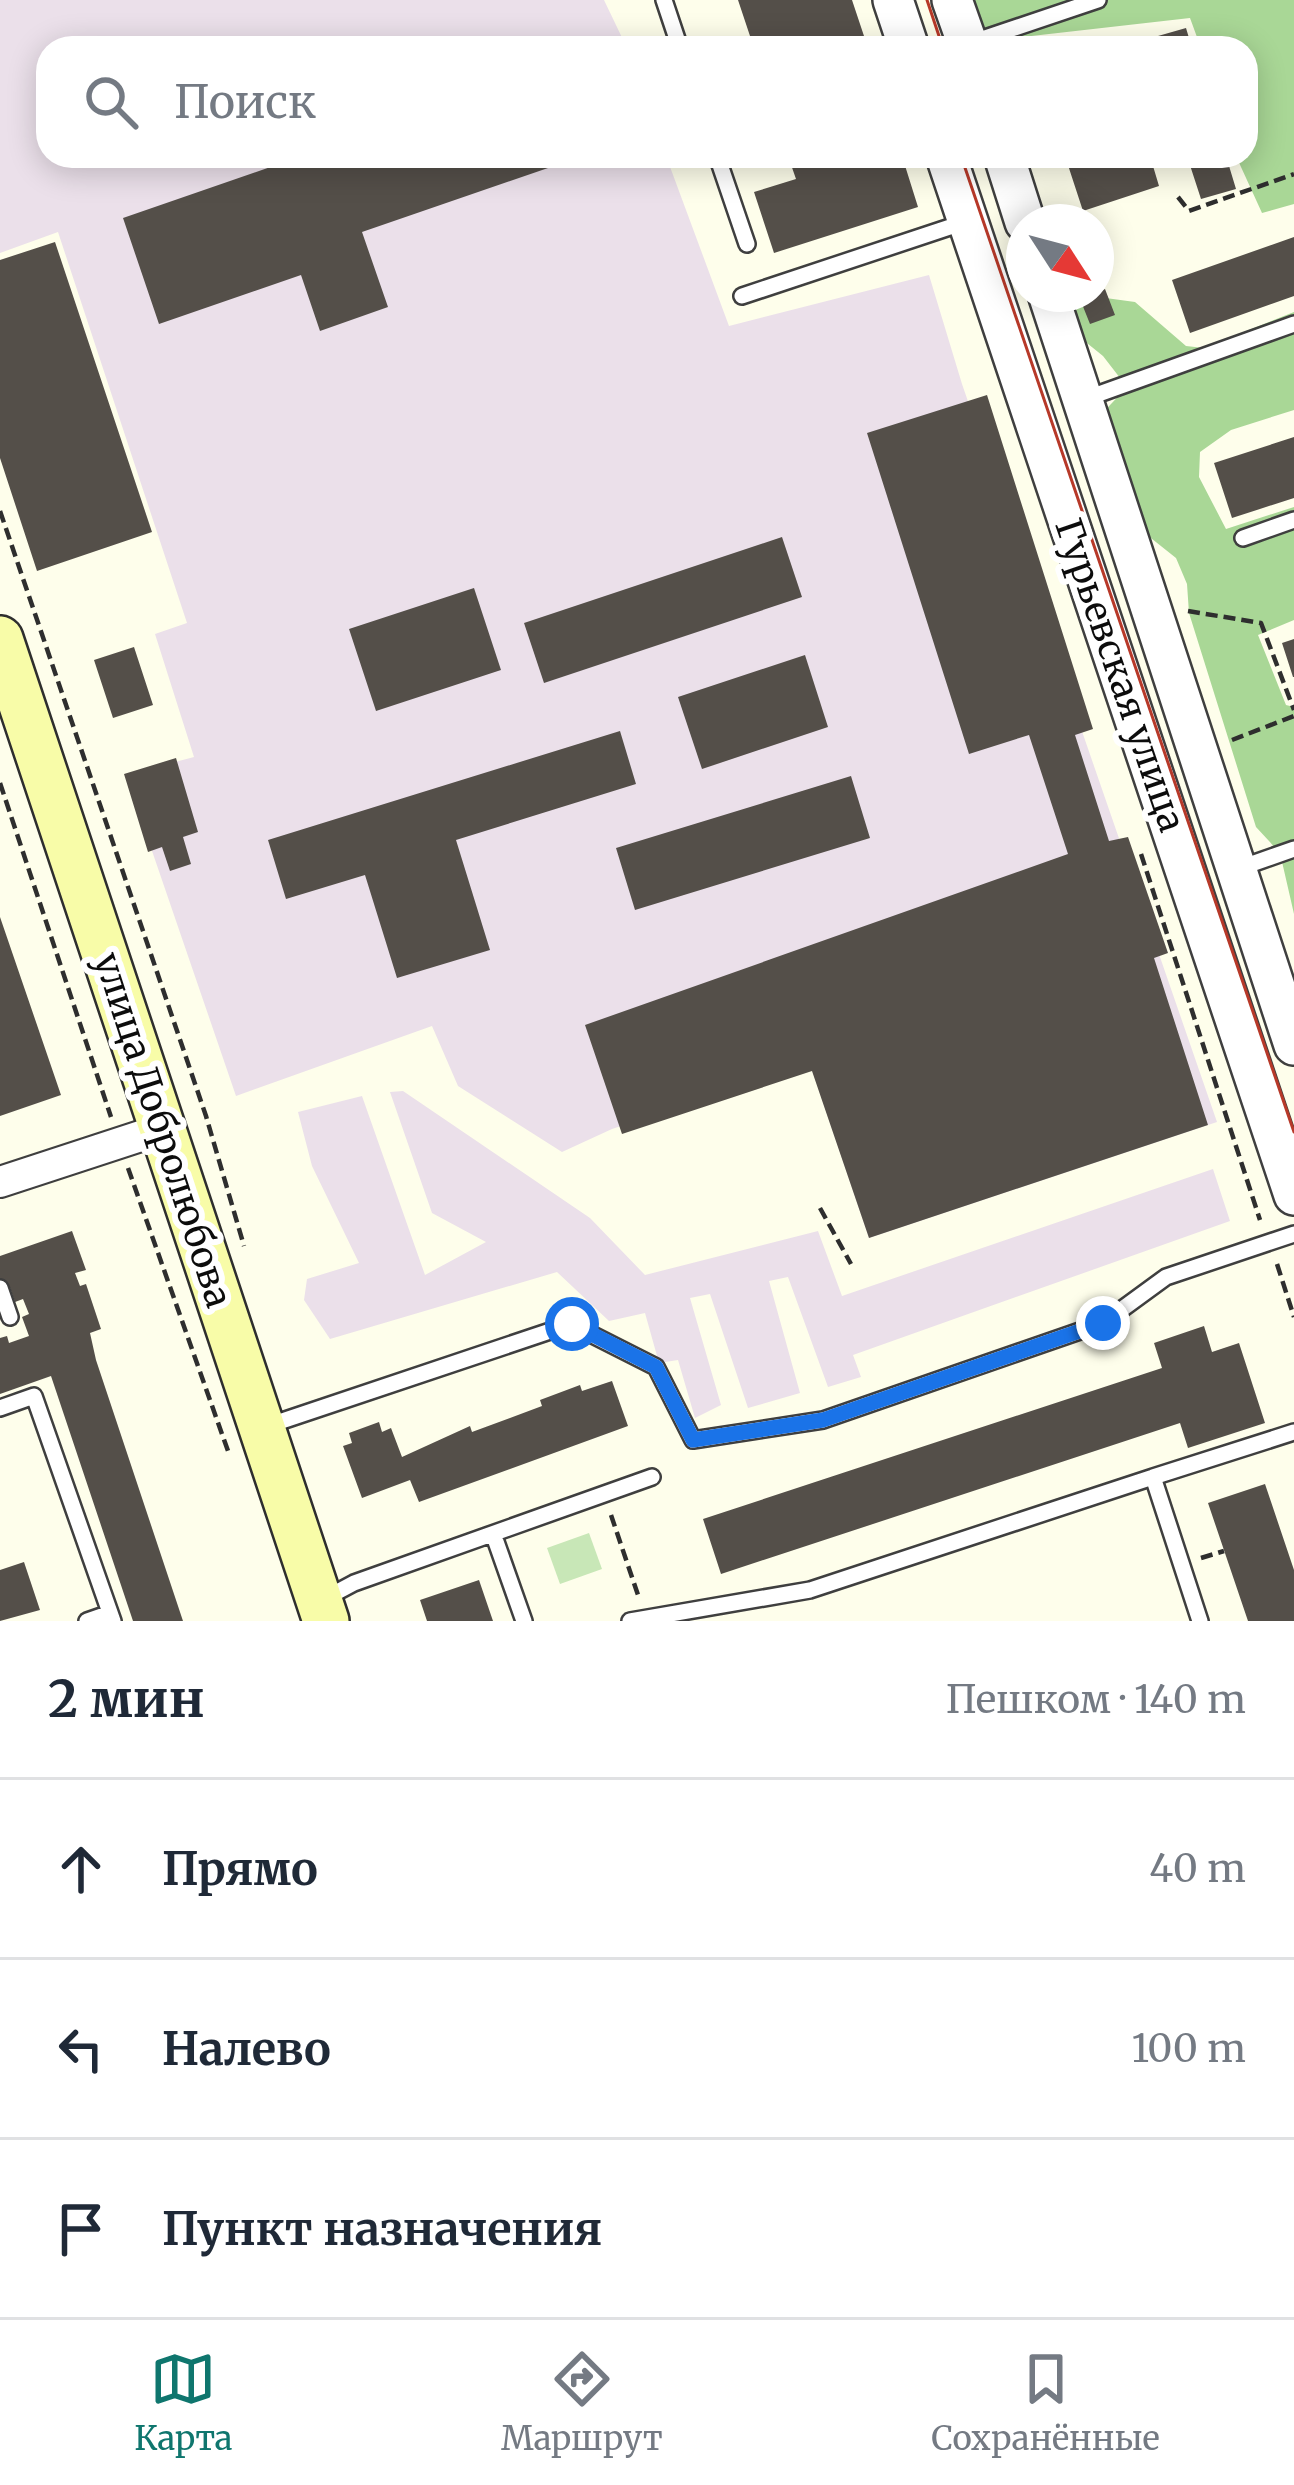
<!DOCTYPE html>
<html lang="ru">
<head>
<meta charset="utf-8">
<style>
	:root { --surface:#fff; --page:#f6f6f7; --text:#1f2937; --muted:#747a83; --line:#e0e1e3; --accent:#0f766e }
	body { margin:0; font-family:Merriweather,serif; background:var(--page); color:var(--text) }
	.compass { position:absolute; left:1006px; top:204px; width:108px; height:108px; border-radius:50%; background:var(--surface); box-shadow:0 6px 30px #0003; rotate:126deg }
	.stop { position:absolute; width:36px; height:36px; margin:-27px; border:9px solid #1a73e8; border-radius:50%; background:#fff }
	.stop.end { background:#1a73e8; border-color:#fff; box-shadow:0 3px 12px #0008 }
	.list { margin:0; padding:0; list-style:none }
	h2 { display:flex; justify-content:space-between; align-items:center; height:156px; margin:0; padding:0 48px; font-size:51px }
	h2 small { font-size:39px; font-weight:400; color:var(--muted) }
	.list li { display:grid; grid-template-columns:78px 1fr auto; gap:36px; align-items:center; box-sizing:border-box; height:180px; padding:0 48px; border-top:3px solid var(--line) }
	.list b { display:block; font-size:45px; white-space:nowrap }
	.list em { font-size:39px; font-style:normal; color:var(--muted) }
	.icon { flex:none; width:66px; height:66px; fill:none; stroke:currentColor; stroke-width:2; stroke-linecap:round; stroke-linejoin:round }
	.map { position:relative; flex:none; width:1294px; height:1621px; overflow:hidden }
	.search { position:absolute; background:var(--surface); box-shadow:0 6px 30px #0003; left:36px; right:36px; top:36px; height:132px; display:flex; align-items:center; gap:30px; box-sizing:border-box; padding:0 42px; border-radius:36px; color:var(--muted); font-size:45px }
	.sheet { height:696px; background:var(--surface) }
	nav { display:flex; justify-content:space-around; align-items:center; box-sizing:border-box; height:168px; border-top:3px solid var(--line); background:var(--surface); font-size:33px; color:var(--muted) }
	nav a { display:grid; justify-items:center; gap:6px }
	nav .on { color:var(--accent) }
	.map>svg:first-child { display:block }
	.industrial { fill:#ebe0ea }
	.green { fill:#c8e7b7 }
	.forest { fill:#a9d796 }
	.building { fill:#544f49 }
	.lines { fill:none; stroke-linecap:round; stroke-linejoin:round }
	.service-casing { stroke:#3f3f3f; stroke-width:20 }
	.minor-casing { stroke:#3f3f3f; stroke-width:34 }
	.tertiary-casing { stroke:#3f3f3f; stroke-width:44 }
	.secondary-casing { stroke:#2e2e2e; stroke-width:50 }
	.path { stroke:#2e2e2e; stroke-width:4.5; stroke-dasharray:12 6; stroke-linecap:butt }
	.service { stroke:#fff; stroke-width:15 }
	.minor { stroke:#fff; stroke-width:30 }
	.tertiary { stroke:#fff; stroke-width:39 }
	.secondary { stroke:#f8fca8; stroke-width:45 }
	.tram { stroke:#b73929; stroke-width:3 }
	.route { stroke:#1a73e8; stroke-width:15 }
	.labels { text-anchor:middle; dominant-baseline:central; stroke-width:12; stroke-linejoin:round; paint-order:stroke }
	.street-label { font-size:36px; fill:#0c0c0c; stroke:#fff }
</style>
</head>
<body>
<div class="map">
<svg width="1294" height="1621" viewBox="0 0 1294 1621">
	<rect width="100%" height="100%" fill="#fefeeb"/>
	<path class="industrial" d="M 0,0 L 604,0 L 627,48 L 48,48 L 48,156 L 666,156 L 729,326 L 929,275 L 962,384 L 1217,1122 L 869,1238 L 810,1064 L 612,1129 L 562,1152 L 458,1086 L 432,1026 L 236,1096 L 126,775 L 194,757 L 155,634 L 187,623 L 58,232 L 0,253 Z
		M 403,1091 L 590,1218 L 645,1275 L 818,1231 L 842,1296 L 1213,1169 L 1230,1221 L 853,1355 L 861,1377 L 828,1387 L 788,1277 L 769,1281 L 800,1393 L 748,1408 L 710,1294 L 690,1298 L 721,1405 L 695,1418 L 678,1360 L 659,1363 L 645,1313 L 609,1321 L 557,1272 L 330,1339 L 304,1300 L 307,1279 L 359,1263 L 312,1166 L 298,1112 L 362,1096 L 425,1275 L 486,1242 L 432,1213 L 390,1092 Z"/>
	<path class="green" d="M 589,1533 L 602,1569 L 560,1584 L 547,1548 Z"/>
	<path class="forest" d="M 970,0 L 1294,0 L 1294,204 L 1262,213 L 1236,156 L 1246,156 L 1246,48 L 1201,48 L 1190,18 L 1004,39 L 979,28 Z
		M 1091,296 L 1135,302 L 1186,346 L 1204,348 L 1294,312 L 1294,410 L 1231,430 L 1200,452 L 1199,477 L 1226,529 L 1294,507 L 1294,620 L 1258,635 L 1286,705 L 1294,707 L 1294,914 L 1280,853 L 1256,827 L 1189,613 L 1187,584 L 1176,558 L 1132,523 L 1095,421 L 1127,387 L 1103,356 L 1072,331 L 1074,312 Z"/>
	<path class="building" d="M 738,0 L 852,0 L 868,48 L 754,48 Z
		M 1186,28 L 1192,48 L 1154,48 L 1151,38 Z
		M 302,156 L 580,156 L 580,157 L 362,232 L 388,307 L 320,331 L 301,275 L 159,324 L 123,218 Z
		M 788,156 L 902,156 L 918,207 L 774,253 L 754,192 L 796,179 Z
		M 1065,156 L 1158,156 L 1160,163 L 1153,166 L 1159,186 L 1083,211 Z
		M 1187,156 L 1226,156 L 1236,189 L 1201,199 Z
		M 1294,237 L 1294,296 L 1190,333 L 1172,280 Z
		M 55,242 L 152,532 L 37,571 L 0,458 L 0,260 Z
		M 1105,289 L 1115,315 L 1090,324 L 1080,299 Z
		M 987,395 L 1093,729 L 1075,735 L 1109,841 L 1128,837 L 1168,953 L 1154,958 L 1208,1125 L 869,1238 L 812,1071 L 622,1134 L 585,1025 L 1068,854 L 1029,735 L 969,754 L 867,433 Z
		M 1294,437 L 1294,498 L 1232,518 L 1214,463 Z
		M 782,537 L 802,597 L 544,683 L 524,623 Z
		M 474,588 L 501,670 L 376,711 L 349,629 Z
		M 1294,639 L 1294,677 L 1293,677 L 1282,643 Z
		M 134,647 L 153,705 L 113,718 L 94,660 Z
		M 805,655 L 828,727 L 702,769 L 678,697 Z
		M 620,731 L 636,784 L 456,840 L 490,950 L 397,978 L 365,875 L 286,899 L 268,840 Z
		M 176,758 L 198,832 L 183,837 L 191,864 L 170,871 L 162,847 L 148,852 L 124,774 Z
		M 851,776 L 870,838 L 635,910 L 616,848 Z
		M 0,917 L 61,1095 L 0,1116 Z
		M 72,1231 L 86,1270 L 75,1273 L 80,1286 L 86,1284 L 101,1329 L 90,1333 L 96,1360 L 183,1621 L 133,1621 L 51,1376 L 0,1394 L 0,1338 L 7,1336 L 9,1343 L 29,1336 L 22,1317 L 29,1314 L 23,1299 L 15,1302 L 10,1288 L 0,1292 L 0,1256 Z
		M 1204,1326 L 1212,1352 L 1239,1343 L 1265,1423 L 1188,1448 L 1180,1423 L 721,1574 L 703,1519 L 1162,1368 L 1154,1343 Z
		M 612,1381 L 628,1426 L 419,1502 L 410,1480 L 362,1498 L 343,1446 L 352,1443 L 349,1433 L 379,1422 L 382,1432 L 391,1428 L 402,1457 L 470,1426 L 472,1432 L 542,1406 L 540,1400 L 580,1385 L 582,1391 Z
		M 1265,1484 L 1294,1570 L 1294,1621 L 1248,1621 L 1208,1503 Z
		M 24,1562 L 40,1610 L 0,1621 L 0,1570 Z
		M 479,1580 L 493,1621 L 427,1621 L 420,1600 Z"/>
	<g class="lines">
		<defs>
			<path id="service" d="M 664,0 L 680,48
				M 970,43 L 1098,0
				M 717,156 L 747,244
				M 742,296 L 965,222
				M 1082,400 L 1294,324
				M 1243,538 L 1294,520
				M 1240,868 L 1294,849
				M 0,1288 L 10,1317
				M 0,1408 L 34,1396 L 113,1621
				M 264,1427 L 571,1324 L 656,1367 L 693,1440 L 823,1420 L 1103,1323 L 1166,1277 L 1294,1234
				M 1153,1477 L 1294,1432
				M 494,1536 L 524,1621
				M 324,1599 L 354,1583 L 652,1477
				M 87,1621 L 110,1613
				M 630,1621 L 810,1590 L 1153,1477 L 1200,1621"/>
			<path id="minor" d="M 0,1182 L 162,1129"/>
			<path id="tertiary" d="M 893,0 L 909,48
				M 952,0 L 969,48
				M 946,156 L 1294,1195
				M 1004,156 L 1025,222
				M 1048,294 L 1294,1045"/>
			<path id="secondary" d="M 0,639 L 326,1621"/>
		</defs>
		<use href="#service" class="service-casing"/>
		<use href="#minor" class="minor-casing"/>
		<use href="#tertiary" class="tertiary-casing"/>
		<use href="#secondary" class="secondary-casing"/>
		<path class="path" d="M 1178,197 L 1189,211 L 1294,174
			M 0,511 L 206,1116 L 244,1246
			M 1188,611 L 1261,623 L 1294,710
			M 1232,740 L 1294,716
			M 0,783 L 111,1117
			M 1141,854 L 1260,1220
			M 128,1168 L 228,1451
			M 820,1208 L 851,1264
			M 1277,1264 L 1294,1317
			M 611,1515 L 638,1595
			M 1201,1558 L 1224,1551"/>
		<use href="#service" class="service"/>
		<use href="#minor" class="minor"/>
		<use href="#tertiary" class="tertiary"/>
		<use href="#secondary" class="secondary"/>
		<path class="tram" d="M 927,0 L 943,48
			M 961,156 L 1294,1132"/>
	</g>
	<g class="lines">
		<path class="route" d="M 572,1324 L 656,1367 L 693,1440 L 823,1420 L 1103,1323"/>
	</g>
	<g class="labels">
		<g class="street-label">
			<text transform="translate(1120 675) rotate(71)">Гурьевская улица</text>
			<text transform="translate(163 1130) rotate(72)">улица Добролюбова</text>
		</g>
	</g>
</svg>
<svg class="compass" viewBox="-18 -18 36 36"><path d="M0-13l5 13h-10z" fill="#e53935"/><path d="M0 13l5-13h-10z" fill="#747a83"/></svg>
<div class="stop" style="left:572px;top:1324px"></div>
<div class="stop end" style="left:1103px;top:1323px"></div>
<div class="search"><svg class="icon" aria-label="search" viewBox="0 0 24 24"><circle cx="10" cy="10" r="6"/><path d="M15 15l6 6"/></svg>Поиск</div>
</div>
<section class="sheet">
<h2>2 мин<small>Пешком · 140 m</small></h2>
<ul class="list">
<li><svg class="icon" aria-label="ahead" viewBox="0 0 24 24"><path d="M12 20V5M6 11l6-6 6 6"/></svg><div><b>Прямо</b></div><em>40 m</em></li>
<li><svg class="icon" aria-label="left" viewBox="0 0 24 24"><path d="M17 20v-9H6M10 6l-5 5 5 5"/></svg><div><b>Налево</b></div><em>100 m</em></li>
<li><svg class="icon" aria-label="arrive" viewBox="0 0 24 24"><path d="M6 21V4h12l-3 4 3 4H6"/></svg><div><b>Пункт назначения</b></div></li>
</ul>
</section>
<nav>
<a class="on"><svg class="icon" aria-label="map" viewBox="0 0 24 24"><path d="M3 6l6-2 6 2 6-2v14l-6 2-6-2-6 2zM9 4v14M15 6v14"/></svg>Карта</a>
<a><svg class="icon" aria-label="directions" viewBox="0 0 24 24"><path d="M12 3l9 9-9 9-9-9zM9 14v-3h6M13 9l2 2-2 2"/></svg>Маршрут</a>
<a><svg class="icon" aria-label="saved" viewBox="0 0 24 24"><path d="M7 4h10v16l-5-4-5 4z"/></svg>Сохранённые</a>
</nav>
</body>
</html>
